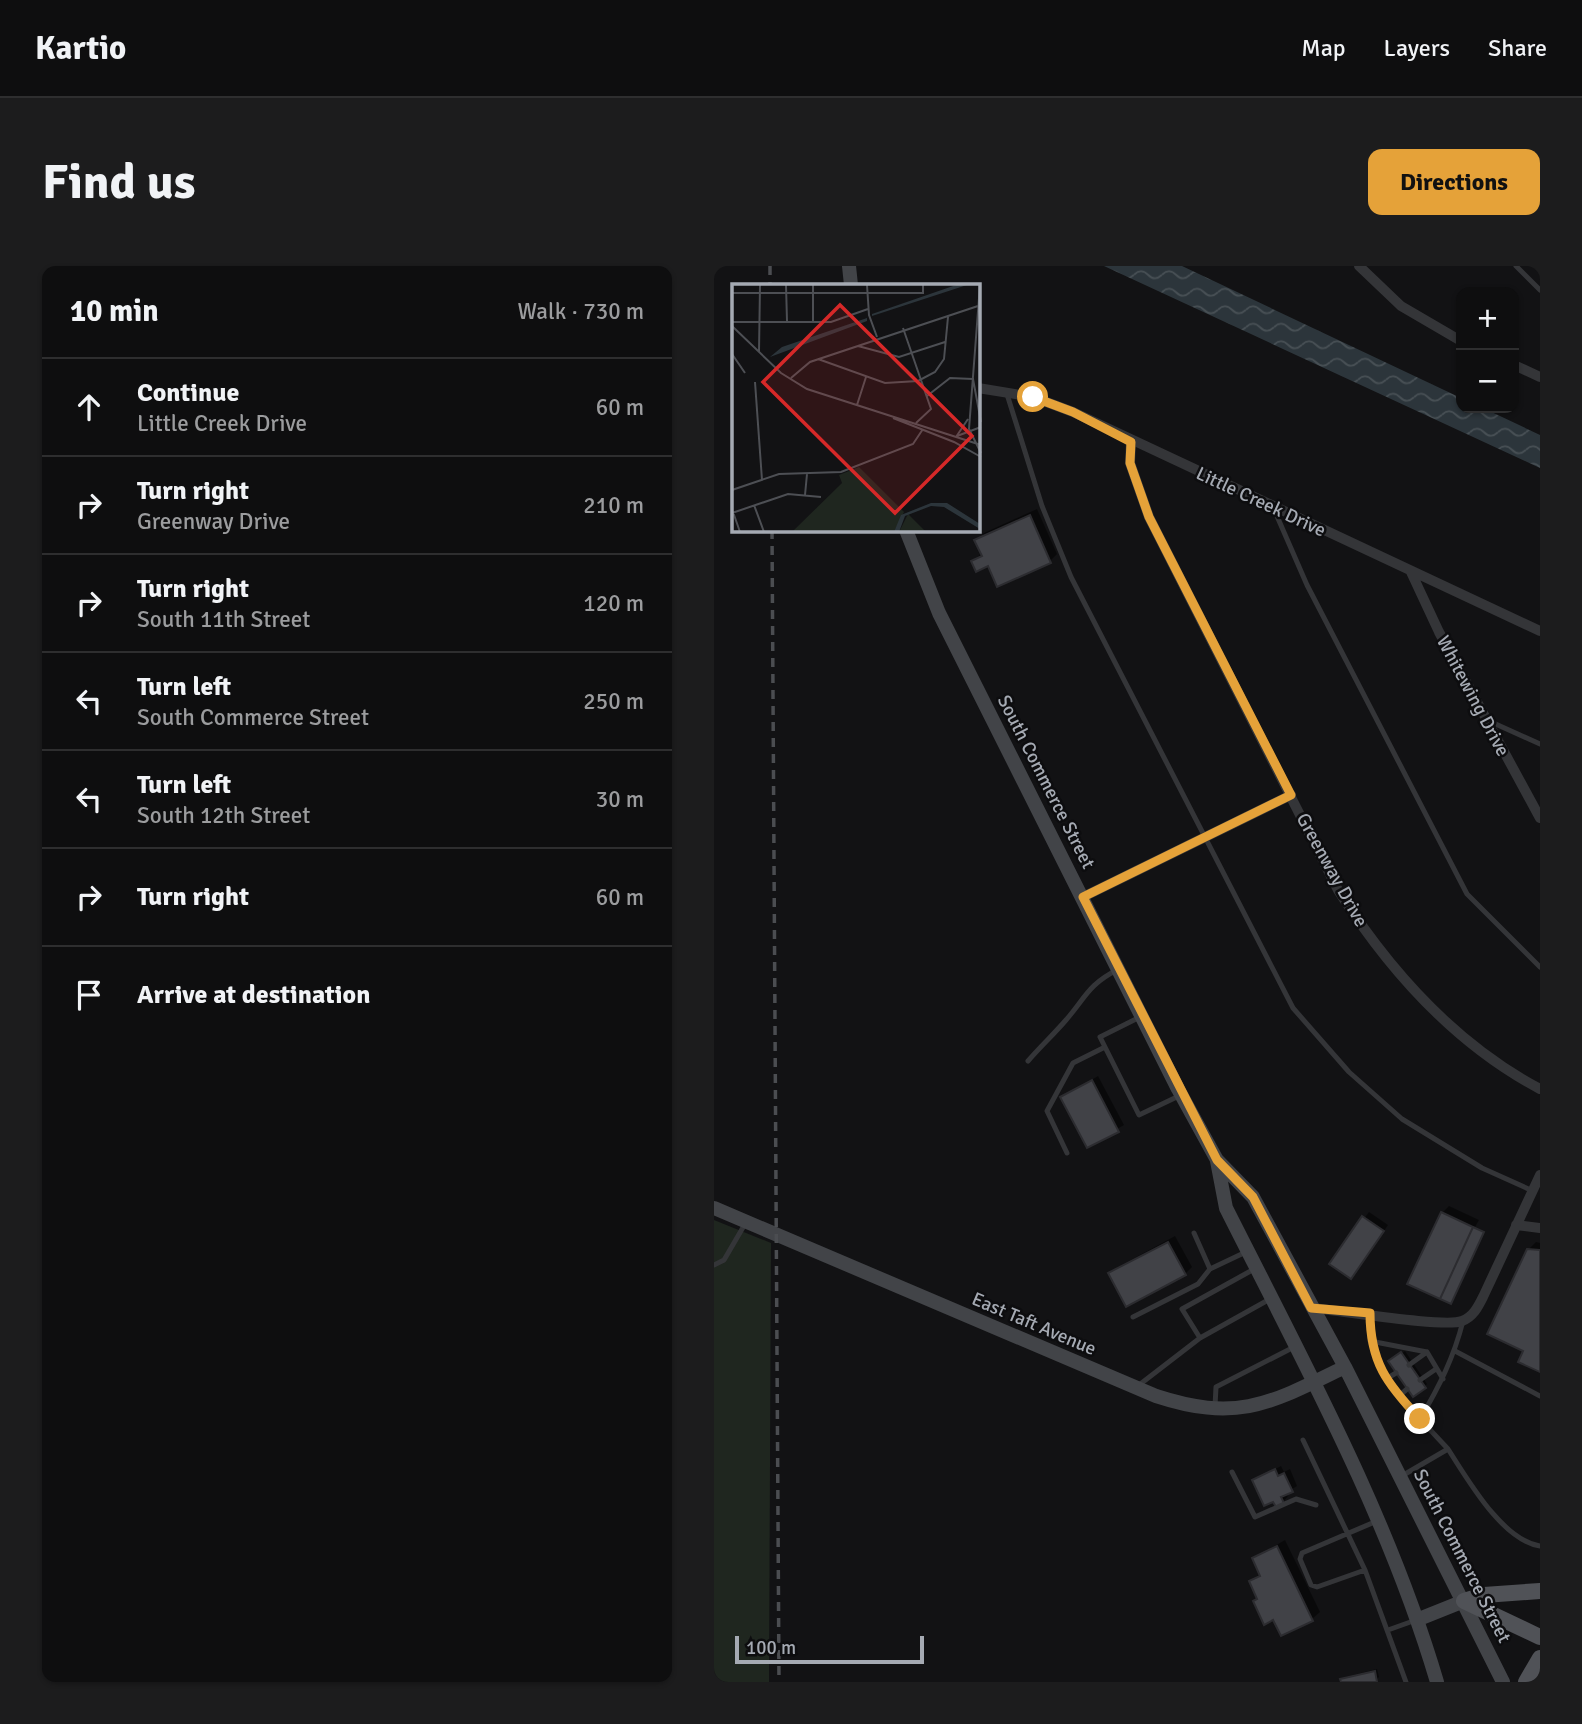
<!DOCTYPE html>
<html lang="en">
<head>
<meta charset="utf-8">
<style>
	:root { --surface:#0e0e0f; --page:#1c1c1d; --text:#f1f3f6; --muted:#9b9c9e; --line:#2e2e2f; --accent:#e5a239 }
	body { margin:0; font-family:Signika,sans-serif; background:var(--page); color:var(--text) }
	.controls { position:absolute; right:21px; top:21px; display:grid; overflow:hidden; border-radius:14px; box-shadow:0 2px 5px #0004 }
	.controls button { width:63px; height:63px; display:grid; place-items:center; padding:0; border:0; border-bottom:2px solid var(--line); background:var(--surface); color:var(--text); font:35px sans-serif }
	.scale { position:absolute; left:21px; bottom:18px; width:189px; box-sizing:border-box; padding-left:7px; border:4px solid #a5aab3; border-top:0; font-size:19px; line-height:24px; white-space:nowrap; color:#a5aab3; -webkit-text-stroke:5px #0d0d0f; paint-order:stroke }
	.stop { position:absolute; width:21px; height:21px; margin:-16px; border:5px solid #e5a239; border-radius:50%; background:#fff }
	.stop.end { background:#e5a239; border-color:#fff; box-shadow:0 2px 7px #0008 }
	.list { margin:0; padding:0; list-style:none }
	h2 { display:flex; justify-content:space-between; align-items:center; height:91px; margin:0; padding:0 28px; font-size:30px }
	h2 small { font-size:23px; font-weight:400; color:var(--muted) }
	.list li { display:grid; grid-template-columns:46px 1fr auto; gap:21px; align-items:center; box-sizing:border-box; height:98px; padding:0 28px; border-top:2px solid var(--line) }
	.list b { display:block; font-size:26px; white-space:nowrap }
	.list p { margin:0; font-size:23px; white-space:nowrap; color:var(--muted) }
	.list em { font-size:23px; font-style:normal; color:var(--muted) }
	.icon { flex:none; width:38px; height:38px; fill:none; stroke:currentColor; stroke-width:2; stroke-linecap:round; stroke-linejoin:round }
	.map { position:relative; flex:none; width:826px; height:1416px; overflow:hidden; border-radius:14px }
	header { display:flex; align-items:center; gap:42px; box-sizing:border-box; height:98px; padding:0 35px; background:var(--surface); border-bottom:2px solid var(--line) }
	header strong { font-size:33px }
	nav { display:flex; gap:38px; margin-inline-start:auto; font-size:24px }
	.intro { display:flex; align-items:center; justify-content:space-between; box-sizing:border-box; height:168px; padding:0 42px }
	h1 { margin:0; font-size:49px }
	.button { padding:18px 32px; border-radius:14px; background:var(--accent); color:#111; font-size:24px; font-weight:700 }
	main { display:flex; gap:42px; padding:0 42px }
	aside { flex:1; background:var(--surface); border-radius:14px; box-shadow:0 2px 5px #0004 }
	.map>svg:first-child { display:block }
	.park { fill:#1f261f }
	.water { fill:url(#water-waves) }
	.shadow { fill:#0007 }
	.building { fill:#414247; stroke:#2c2c30; stroke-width:2 }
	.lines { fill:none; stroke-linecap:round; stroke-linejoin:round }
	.lane { stroke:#343538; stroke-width:5 }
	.street { stroke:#343538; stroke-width:10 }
	.secondary { stroke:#424448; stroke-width:14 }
	.primary { stroke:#505257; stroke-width:16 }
	.rail { stroke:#4b4d51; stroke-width:3.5; stroke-dasharray:9 7; stroke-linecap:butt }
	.route { stroke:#e5a239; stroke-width:9 }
	.labels { text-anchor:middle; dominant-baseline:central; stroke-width:5; stroke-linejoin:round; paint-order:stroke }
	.street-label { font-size:19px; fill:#a5aab3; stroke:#0d0d0f }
	.inset-road { fill:none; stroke:#4d4f54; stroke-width:2 }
	.view { fill:#d62828; fill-opacity:0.15; stroke:#d62828; stroke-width:3.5 }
	.inset-edge { fill:none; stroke:#a5aab3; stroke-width:3.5 }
</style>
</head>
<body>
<header>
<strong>Kartio</strong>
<nav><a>Map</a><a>Layers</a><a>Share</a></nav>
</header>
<div class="intro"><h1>Find us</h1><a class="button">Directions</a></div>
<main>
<aside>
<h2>10 min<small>Walk · 730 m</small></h2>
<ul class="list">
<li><svg class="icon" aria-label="ahead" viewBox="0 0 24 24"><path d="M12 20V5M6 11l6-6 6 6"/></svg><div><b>Continue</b><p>Little Creek Drive</p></div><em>60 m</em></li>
<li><svg class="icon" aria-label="right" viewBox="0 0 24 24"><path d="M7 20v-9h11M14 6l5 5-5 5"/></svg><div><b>Turn right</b><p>Greenway Drive</p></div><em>210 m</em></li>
<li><svg class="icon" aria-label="right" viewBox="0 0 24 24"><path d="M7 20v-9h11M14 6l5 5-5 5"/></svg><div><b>Turn right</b><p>South 11th Street</p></div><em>120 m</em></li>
<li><svg class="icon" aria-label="left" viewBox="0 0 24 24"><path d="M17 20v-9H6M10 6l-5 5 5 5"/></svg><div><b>Turn left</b><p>South Commerce Street</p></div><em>250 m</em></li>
<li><svg class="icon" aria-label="left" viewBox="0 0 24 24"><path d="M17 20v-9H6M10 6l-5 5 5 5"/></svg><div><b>Turn left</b><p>South 12th Street</p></div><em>30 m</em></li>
<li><svg class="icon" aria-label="right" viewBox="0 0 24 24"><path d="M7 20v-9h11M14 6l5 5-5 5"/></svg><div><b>Turn right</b></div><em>60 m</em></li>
<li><svg class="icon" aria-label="arrive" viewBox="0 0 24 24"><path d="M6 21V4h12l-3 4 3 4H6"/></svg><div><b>Arrive at destination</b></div></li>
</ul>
</aside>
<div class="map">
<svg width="826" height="1416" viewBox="0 0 826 1416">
	<defs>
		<pattern id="water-waves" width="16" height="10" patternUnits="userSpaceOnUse" patternTransform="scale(1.75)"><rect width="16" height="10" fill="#2c353b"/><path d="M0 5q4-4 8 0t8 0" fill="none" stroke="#485055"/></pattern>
	</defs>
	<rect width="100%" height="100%" fill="#121214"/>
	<path class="park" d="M 0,954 L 57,977 L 55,1416 L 0,1416 Z"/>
	<path class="water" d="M 390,0 L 468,0 L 747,132 L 747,142 L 769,142 L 826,169 L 826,202 Z"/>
	<path class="shadow" d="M 323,243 L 343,288 L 336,295 L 275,298 L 259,295 L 268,287 L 263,274 L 270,267 Z
		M 384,810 L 410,859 L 374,880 L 348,832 Z
		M 735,940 L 765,954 L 761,961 L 770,965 L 738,1035 L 728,947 Z
		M 655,946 L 674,959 L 642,1006 L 617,997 Z
		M 461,970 L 478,1001 L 471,1008 L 397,1008 L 404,1001 Z
		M 822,976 L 826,977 L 826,1105 L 811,1085 L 814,984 Z
		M 691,1085 L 713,1118 L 710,1121 L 679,1093 Z
		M 567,1200 L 570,1206 L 576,1203 L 583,1220 L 572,1227 L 574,1230 L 569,1236 L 540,1214 Z
		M 571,1274 L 606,1346 L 598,1353 L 568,1368 L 560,1352 L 541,1335 L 545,1331 L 537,1315 L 547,1307 L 540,1292 Z
		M 663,1403 L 665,1411 L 662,1414 L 628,1416 L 631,1411 Z"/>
	<path class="building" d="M 316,249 L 337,297 L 283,321 L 274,300 L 262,306 L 257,295 L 268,290 L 260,274 Z
		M 378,814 L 405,866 L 373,882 L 346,831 Z
		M 727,946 L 759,961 L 726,1033 L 693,1018 Z
		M 648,950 L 670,965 L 637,1013 L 615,998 Z
		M 759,961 L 770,966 L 737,1038 L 726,1033 Z
		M 454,976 L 472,1009 L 412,1041 L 394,1007 Z
		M 813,983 L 826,984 L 826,1106 L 804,1096 L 809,1085 L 773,1068 Z
		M 687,1086 L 712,1122 L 699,1131 L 674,1095 Z
		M 561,1203 L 564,1210 L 570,1207 L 579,1226 L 567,1231 L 570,1237 L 562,1241 L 559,1236 L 550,1240 L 538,1214 Z
		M 563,1280 L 599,1355 L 567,1370 L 559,1354 L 550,1359 L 539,1335 L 543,1333 L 535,1315 L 546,1310 L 538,1292 Z
		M 661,1405 L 663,1416 L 627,1416 L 626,1413 Z"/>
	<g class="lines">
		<path class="lane" d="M 802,0 L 826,24
			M 292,125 L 328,240 L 357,311 L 579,742 L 635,806 L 688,853 L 768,902 L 819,925
			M 559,241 L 593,319 L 753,628 L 826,701
			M 775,455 L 826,478
			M 426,751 L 386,771 L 425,849 L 467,829
			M 314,795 C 326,781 340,768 352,754 C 371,732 375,718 403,704
			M 353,887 L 333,845 L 359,797 L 391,781
			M 480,967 L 496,1003
			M 0,999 L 10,994 L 31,958
			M 542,1002 L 468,1043 L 486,1072 L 556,1033
			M 419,1051 L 484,1018 L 496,1003 L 534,985
			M 656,1075 L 656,1047
			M 741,1085 L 826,1130
			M 695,1099 L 713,1086
			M 672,1113 L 682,1107
			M 706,1114 L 722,1103
			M 425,1119 L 486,1072
			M 685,1130 L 693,1123
			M 501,1140 L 502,1121 L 582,1080
			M 706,1153 C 683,1129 667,1107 656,1075 L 713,1086 L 729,1113
			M 589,1174 L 651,1304 L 692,1416
			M 734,1183 C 754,1214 788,1274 826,1280
			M 518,1206 L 541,1251 L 582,1233 L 602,1239
			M 686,1211 L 734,1183 L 706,1153 C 725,1121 740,1091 749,1055
			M 651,1304 L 603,1321 L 597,1319 L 586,1293 L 588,1287 L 663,1255
			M 674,1364 L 702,1354"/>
		<path class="street" d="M 645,0 L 687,40 L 747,75
			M 800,99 L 826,111
			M 264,122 L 319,131 L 359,146 L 826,365
			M 417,176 L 416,197 L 435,251 L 624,624 C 675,704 741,778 826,823
			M 697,306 L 725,366 L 826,552
			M 369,631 L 577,529
			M 802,959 L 826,962
			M 597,1042 C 625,1044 730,1062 748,1055 C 759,1051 764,1041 769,1031 L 826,909"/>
		<path class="secondary" d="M 135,0 L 137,19
			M 192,264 L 225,347 L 464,823 L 503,894 L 539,931 L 631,1101 L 789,1416
			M 503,895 L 512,942 C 590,1097 674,1250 723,1416
			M 0,942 L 442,1130 C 525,1157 557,1137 631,1101
			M 705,1353 L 750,1335"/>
		<path class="primary" d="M 750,1335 L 826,1371
			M 750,1335 L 770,1329 L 826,1325
			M 812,1416 L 826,1392"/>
		<path class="rail" d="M 56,0 L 56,19
			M 58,264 L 65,1416"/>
	</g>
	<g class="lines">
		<path class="route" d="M 319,131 L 359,146 L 417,176 L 416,197 L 435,251 L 577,529 L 369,631 L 503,894 L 539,931 L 597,1042 L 656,1047 C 656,1096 673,1118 706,1153"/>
	</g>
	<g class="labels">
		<g class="street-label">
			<text transform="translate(547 236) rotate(25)">Little Creek Drive</text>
			<text transform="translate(759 430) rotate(62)">Whitewing Drive</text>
			<text transform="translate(332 516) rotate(63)">South Commerce Street</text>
			<text transform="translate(618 604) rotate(61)">Greenway Drive</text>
			<text transform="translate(320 1058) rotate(23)">East Taft Avenue</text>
			<text transform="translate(748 1290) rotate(63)">South Commerce Street</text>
		</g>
	</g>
	<g transform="translate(18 18)">
		<rect width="248" height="248" fill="#121214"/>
		<path d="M 127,183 L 172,228 L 162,248 L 60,248 L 110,199 L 107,191 ZM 176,230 L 194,248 L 167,248 Z" fill="#1f261f"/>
		<path d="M 224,1 L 235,1 L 140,32 L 140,30 ZM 135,34 L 135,37 L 38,73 L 50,63 ZM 199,219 L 215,219 L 248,240 L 248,245 L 212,223 L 199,222 L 173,232 L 167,248 L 162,248 L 169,231 Z" fill="#2c353b"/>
		<path class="inset-road" d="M 54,1 L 55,37M 81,1 L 81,37M 135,1 L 137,31 L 145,53M 248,1 L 237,145 L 249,169M 0,9 L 191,9 L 191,1M 0,38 L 99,38 L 136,25M 0,42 L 49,89 L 75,105 L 249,161M 171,44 L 199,125 L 184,139M 126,62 L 167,73 L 213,58M 27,68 L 28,1M 0,70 L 13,89M 86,75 L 153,99 L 186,97 L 203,88 L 212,75 L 216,33M 59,94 L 78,78 L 246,22M 241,95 L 249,138M 23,98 L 30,196M 195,112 L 218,94 L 241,95M 125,121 L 134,93M 161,134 L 222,158 L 249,173M 225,152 L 249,143M 224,153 L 236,135M 0,206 L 47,190 L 109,188 L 181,160 L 191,145M 73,211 L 75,190M 22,221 L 32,248M 1,228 L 8,248M 0,229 L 56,210 L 89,213"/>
		<path class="view" d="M 108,21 L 240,152 L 163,229 L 31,98 Z"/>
		<rect width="248" height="248" class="inset-edge"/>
	</g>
</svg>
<div class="controls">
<button>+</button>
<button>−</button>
</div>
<div class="scale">100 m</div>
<div class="stop" style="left:319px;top:131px"></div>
<div class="stop end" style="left:706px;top:1153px"></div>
</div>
</main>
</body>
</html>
